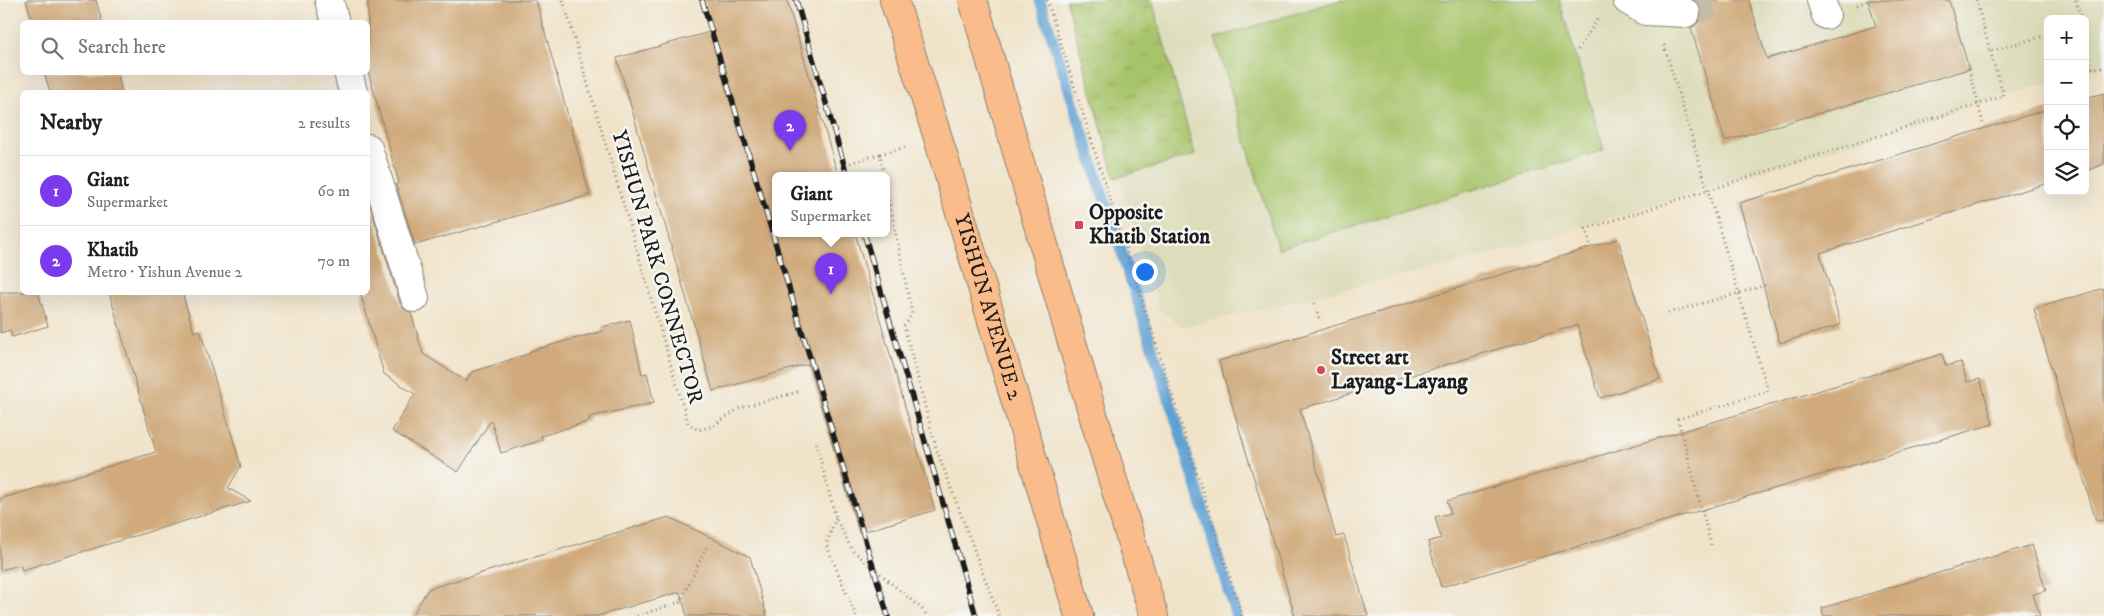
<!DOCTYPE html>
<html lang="en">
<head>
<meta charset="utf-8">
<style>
	:root { --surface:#fff; --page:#f6f6f6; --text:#202124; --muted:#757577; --line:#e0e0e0; --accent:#7c3aed }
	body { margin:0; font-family:"IM FELL DW Pica",serif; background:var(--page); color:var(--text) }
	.controls { position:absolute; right:15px; top:15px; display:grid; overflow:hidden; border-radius:8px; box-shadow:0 5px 20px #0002 }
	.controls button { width:45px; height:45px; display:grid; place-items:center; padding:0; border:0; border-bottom:1px solid var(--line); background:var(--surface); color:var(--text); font:25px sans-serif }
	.you { position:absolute; left:1144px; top:271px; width:18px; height:18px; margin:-12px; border:4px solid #fff; border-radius:50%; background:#1a73e8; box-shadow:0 0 0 8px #1a73e833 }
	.badge { display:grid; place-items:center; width:32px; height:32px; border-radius:50%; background:var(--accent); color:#fff; font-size:16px; font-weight:700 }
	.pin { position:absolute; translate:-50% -41px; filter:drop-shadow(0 1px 2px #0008) }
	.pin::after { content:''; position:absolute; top:26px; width:18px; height:15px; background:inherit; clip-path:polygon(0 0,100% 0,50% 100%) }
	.popup { position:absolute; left:772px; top:172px; width:118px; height:65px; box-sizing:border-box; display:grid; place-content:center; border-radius:8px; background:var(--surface); filter:drop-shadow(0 1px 4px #0005); font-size:16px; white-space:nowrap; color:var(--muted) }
	.popup b { font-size:19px; color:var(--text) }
	.popup::after { content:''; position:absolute; left:50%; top:100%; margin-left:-10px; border:10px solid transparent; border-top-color:var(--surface) }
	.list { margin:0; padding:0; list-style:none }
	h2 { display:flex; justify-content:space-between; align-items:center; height:65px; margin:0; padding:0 20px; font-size:21px }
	h2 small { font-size:16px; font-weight:400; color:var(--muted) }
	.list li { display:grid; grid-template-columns:32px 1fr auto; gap:15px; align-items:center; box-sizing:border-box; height:70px; padding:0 20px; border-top:1px solid var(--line) }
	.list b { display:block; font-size:19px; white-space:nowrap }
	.list p { margin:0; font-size:16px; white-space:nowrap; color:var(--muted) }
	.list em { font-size:16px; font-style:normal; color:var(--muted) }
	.icon { flex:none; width:28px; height:28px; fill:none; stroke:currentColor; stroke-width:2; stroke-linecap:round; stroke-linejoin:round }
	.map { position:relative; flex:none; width:2104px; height:616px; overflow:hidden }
	.search { position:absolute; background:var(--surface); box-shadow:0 5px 20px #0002; left:20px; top:20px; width:350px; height:55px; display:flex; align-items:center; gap:12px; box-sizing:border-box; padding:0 18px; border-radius:8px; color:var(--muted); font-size:19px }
	.panel { position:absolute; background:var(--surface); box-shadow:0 5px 20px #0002; left:20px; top:90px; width:350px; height:205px; border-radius:8px }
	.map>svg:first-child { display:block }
	.built { fill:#deddbb }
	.grass { fill:url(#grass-tufts); stroke:#627044 }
	.park { fill:#a7c46b; stroke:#627044 }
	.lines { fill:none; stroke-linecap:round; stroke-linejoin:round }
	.stream { stroke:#60a1d3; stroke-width:11 }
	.building { fill:#d0aa7c }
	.minor-tunnel { stroke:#c6bba6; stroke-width:28; stroke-dasharray:28 14; stroke-linecap:butt }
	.minor-casing { stroke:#868072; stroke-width:30 }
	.major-casing { stroke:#868072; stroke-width:30 }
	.path { stroke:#868072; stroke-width:3; stroke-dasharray:1 4; stroke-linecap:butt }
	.minor { stroke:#fff; stroke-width:28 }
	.major { stroke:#fabc8b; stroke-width:28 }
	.rail-casing { stroke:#1c1c1c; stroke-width:5.5 }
	.rail { stroke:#f6f6f2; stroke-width:4; stroke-dasharray:11; stroke-linecap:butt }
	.poi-dot { fill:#d1495b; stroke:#f6f6f2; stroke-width:2 }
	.labels { text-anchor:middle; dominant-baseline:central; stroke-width:5; stroke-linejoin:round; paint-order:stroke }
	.poi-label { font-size:21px; font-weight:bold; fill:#1c1c1c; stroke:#f6f6f2; text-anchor:start }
	.street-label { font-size:21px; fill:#1c1c1c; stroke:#f6f6f2 }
</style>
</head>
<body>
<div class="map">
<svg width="2104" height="616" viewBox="0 0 2104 616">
	<defs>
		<pattern id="grass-tufts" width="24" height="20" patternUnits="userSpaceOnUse" patternTransform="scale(1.25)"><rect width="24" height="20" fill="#a7c46b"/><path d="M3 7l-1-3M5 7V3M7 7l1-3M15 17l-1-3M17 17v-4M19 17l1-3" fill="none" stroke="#8fa85c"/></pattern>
	</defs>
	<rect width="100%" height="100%" fill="#f6f6f2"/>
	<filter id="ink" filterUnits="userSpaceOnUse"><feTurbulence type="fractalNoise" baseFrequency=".02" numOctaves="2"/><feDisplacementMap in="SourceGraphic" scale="10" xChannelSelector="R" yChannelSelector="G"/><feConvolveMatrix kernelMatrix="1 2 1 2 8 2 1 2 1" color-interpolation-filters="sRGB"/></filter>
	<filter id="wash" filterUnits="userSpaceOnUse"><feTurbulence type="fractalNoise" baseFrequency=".0096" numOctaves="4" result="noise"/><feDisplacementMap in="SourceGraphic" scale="20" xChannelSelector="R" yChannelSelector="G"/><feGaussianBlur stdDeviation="1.12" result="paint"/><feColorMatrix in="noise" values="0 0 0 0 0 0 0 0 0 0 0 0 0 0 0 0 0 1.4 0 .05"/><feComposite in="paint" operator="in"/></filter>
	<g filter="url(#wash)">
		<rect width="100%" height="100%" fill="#f0e3c9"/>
		<path class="built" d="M 1066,0 L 2104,0 L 2104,66 L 2085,72 L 2085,19 L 2048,19 L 2048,83 L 1482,257 L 1183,327 L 1159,309 Z"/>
		<path class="grass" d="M 1066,0 L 1152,0 L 1195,155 L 1115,178 Z"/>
		<path class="park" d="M 1340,0 L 1559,0 L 1604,150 L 1278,249 L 1215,38 Z"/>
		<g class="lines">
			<path class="stream" d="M 1040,0 L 1180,433 L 1236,616"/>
		</g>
		<g id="blocks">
			<path class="building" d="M 26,0 L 96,0 L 102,22 L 33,22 Z
				M 368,0 L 536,0 L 590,195 L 415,245 L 396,184 L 399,183 L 368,71 Z
				M 704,0 L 787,0 L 838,175 L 776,175 L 776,233 L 855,233 L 935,510 L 859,533 L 808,364 L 713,391 L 617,58 L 713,31 Z
				M 1695,0 L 1749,0 L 1767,59 L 1876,26 L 1868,0 L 1949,0 L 1969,69 L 1725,141 L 1691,28 L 1699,22 L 1702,14 L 1700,6 Z
				M 44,72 L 117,72 L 122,92 L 50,92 Z
				M 2104,93 L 2104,164 L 2085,172 L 2085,98 Z
				M 2048,109 L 2048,183 L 1820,253 L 1841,325 L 1780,343 L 1739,203 Z
				M 368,199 L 400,303 L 404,309 L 411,313 L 423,354 L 466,381 L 472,372 L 531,353 L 530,351 L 603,331 L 602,327 L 630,320 L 642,374 L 647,373 L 654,403 L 589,417 L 590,421 L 541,436 L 542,440 L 501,453 L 491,420 L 458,472 L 392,431 L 415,394 L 384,374 L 360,292 L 368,292 Z
				M 1618,239 L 1660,379 L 1600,398 L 1577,325 L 1300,409 L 1336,537 L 1344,535 L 1368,616 L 1295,616 L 1219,361 Z
				M 2104,288 L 2104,520 L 2096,521 L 2034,309 Z
				M 0,292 L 38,292 L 48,326 L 12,337 L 10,330 L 0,333 Z
				M 109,292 L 182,292 L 194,332 L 200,330 L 241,466 L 228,488 L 251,501 L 22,570 L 20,565 L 0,570 L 0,499 L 156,452 Z
				M 1942,354 L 1946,366 L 1961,362 L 1967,382 L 1980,379 L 1993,424 L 1441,587 L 1428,542 L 1441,538 L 1435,517 L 1451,513 L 1447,501 Z
				M 669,517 L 750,557 L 767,616 L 687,616 L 680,592 L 597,616 L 412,616 L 428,589 Z
				M 2032,545 L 2046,591 L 2033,594 L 2040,616 L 1823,616 L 1822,608 Z"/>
		</g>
	</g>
	<g filter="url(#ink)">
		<use href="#blocks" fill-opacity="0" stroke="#868072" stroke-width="1"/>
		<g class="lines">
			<path class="minor-tunnel" d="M 1686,13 L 1723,0"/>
			<defs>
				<path id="minor" d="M 329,0 L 335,22
					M 1627,0 L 1645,11 L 1686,13
					M 1821,0 L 1826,15
					M 348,72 L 353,92
					M 368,148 L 415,298"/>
				<g id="major">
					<path id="s1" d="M 894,0 L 938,138 L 1079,616"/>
					<path d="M 973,0 L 1091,408 L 1154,616"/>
				</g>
			</defs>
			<use href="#minor" class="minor-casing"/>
			<use href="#major" class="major-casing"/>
			<path class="path" d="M 563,0 L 688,423 L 698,430 L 713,426 L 740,408 L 801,391
				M 1047,0 L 1242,616
				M 1976,0 L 1990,51 L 2048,35
				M 2076,0 L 2081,19
				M 1857,5 L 1870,0
				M 2085,38 L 2092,68 L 2104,68
				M 1664,45 L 1768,391 L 1678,419 L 1711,545
				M 1578,50 L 1599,17
				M 1969,69 L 1983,123
				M 880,154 L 906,147
				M 850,163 L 880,154 L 884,175
				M 886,185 L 912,314 L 904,326 L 936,448 L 999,616
				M 1590,244 L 1586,229 L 2004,96 L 1990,51
				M 1314,303 L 1319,318
				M 1668,313 L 1767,285
				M 816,443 L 836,518 L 852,550 L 924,611 L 927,616
				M 836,518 L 826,544 L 856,616
				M 637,616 L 680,602 L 708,544"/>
			<use href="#minor" class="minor"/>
			<use href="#major" class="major"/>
			<defs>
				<path id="rail" d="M 702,0 L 888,616
					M 796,0 L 847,175
					M 864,233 L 976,616"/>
			</defs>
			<use href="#rail" class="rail-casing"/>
			<use href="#rail" class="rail"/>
		</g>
	</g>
	<g class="poi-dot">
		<rect x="1074" y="220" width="10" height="10" rx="2.5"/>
		<circle cx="1321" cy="370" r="5"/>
	</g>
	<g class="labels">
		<g class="poi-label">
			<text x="1089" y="213">Opposite<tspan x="1089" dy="24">Khatib Station</tspan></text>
			<text x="1331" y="358">Street art<tspan x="1331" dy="24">Layang-Layang</tspan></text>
		</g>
		<g class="street-label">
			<text transform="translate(657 267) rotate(74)">YISHUN PARK CONNECTOR</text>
			<text stroke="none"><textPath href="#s1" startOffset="321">YISHUN AVENUE 2</textPath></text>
		</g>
	</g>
</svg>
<div class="controls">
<button>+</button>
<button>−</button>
<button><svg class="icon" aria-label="locate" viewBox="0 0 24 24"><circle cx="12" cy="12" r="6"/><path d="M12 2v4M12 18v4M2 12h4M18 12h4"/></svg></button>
<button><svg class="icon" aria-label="layers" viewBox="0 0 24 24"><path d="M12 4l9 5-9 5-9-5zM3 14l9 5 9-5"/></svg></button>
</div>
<div class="you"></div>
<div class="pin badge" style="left:831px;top:294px">1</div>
<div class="popup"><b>Giant</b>Supermarket</div>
<div class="pin badge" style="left:790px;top:151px">2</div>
<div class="search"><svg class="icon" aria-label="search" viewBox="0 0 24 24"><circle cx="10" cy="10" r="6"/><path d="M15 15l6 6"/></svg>Search here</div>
<section class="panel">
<h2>Nearby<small>2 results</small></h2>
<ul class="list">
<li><span class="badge">1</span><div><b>Giant</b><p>Supermarket</p></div><em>60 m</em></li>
<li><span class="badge">2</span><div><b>Khatib</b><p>Metro · Yishun Avenue 2</p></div><em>70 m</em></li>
</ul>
</section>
</div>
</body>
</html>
